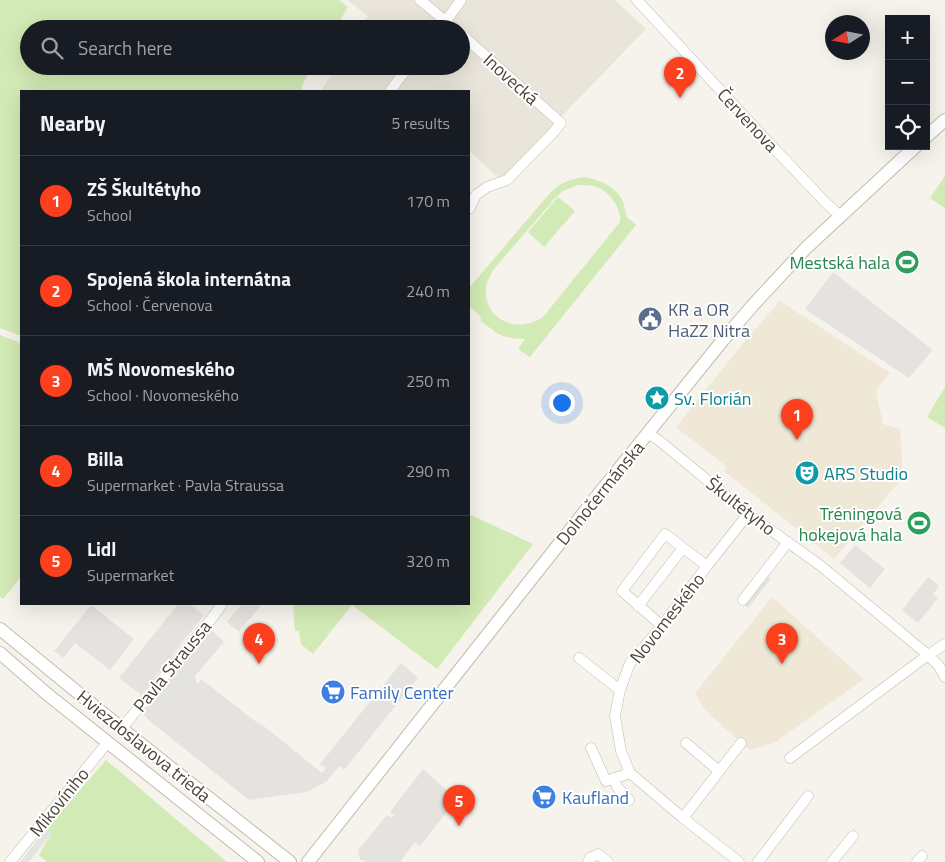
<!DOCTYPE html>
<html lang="en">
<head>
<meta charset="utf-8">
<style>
	:root { --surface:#171b24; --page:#242831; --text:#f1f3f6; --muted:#9ea1a6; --line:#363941; --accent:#fc3f1d }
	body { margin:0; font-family:"Titillium Web",sans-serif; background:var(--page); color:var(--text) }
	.controls { position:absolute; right:15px; top:15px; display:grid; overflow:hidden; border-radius:0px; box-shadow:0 5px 20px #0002 }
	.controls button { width:45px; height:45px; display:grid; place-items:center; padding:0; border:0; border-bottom:1px solid var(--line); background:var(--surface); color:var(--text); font:25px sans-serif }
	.compass { position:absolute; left:825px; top:15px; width:45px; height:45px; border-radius:50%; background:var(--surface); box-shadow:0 5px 20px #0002; rotate:259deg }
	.you { position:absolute; left:561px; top:402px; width:18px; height:18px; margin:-12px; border:4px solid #fff; border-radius:50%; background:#1a73e8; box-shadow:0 0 0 8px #1a73e833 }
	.badge { display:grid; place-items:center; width:32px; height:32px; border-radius:50%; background:var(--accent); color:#fff; font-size:16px; font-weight:700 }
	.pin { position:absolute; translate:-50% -41px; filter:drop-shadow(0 1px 2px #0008) }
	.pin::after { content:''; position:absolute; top:26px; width:18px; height:15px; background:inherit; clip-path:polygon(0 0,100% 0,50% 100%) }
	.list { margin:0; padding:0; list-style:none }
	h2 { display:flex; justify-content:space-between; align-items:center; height:65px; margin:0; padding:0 20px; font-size:21px }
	h2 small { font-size:16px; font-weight:400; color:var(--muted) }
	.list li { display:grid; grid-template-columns:32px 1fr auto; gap:15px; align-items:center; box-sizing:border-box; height:90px; padding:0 20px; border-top:1px solid var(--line) }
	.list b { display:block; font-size:19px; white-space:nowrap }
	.list p { margin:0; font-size:16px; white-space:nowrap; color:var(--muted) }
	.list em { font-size:16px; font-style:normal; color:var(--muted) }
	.icon { flex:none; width:28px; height:28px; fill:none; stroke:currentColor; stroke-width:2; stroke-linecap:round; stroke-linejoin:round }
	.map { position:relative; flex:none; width:945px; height:862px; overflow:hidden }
	.search { position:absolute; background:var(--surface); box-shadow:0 5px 20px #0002; left:20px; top:20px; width:450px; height:55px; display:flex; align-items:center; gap:12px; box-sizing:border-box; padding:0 18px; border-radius:28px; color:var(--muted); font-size:19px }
	.panel { position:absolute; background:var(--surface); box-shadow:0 5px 20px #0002; left:20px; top:90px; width:450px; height:515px; border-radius:0px }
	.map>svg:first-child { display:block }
	.residential { fill:#eae5da }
	.education { fill:#efe8d6 }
	.green { fill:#d2eab5; fill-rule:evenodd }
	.parking { fill:#e5e3e0 }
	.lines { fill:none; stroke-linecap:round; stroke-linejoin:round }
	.minor-casing { stroke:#c2bbae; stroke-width:11 }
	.tertiary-casing { stroke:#c2bbae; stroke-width:14 }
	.minor { stroke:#fff; stroke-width:10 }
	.tertiary { stroke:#fff; stroke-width:12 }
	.labels { text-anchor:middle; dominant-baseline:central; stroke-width:4; stroke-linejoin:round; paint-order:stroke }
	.street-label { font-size:18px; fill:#4b4439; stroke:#fff }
	.leisure-label { font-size:18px; fill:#27864d; stroke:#fff; text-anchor:end }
	.service-label { font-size:18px; fill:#4e5e75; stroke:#fff; text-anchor:start }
	.culture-label { font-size:18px; fill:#0d838f; stroke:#fff; text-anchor:start }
	.shop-label { font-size:18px; fill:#366cbe; stroke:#fff; text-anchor:start }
</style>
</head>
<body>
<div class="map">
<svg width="945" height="862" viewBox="0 0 945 862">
	<rect width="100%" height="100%" fill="#f6f3ec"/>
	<path class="residential" d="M 347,0 L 615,0 L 646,29 L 500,180 L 469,150 L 469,91 L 406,91 L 405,90 L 404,91 L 321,91 L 337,66 L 461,66 L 461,29 L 360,29 L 368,16 Z"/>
	<path class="education" d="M 780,301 L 890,373 L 876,391 L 883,424 L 900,429 L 903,477 L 834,559 L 724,471 L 727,467 L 676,427 L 745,341 Z
		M 772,597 L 864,679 L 774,743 L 751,750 L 741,743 L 704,709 L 695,693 Z"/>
	<path class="green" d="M 0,0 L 339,0 L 348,7 L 335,29 L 29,29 L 29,66 L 313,66 L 302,85 L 302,91 L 21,91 L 21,336 L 0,328 Z
		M 945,176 L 945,208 L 930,198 Z
		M 584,177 C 600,180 616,186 623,202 C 625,206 625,213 627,217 C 629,220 634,222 636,225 L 530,357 L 518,349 L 525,339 C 503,339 497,334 480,320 L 482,318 L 469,306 L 469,288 L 550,193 C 560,183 570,179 584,177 ZM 578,185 C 583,185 588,185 594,186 C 608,190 622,207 620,222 L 543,317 C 519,334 484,321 486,289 C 486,282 490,277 493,270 L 557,196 L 563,191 Z
		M 558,197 L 575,211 L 544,247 L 528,232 Z
		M 0,335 L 21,343 L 21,577 L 3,599 L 0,597 Z
		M 945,387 L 945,428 L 927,417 Z
		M 469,514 L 533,544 L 437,669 L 352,605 L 313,654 L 301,644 L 299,631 L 295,631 L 293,604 L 469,604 Z
		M 106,760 L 227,862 L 47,862 L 39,855 L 51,834 L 46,829 Z"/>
	<path class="parking" d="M 833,272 L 933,350 L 909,378 L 805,309 Z
		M 855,545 L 885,569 L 870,588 L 840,563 Z
		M 761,571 L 771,579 L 748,608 L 738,599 Z
		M 928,577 L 939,586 L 933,594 L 938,598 L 918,623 L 902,610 Z
		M 178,604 L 189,604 L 204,615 L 141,695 L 119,678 Z
		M 242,604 L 262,604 L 239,632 L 227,622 Z
		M 91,605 L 134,639 L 110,670 L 75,643 L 63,658 L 54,651 Z
		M 210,629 L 224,642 L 196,675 L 195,677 L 196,682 L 198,684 L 201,679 L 259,724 L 260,723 L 322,773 L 326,768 L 320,764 L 401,663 L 418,678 L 344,770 L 339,766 L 327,781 L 307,792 L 249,800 L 152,723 L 142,714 Z
		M 423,769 L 457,799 L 420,846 L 415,842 L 401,860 L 402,862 L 365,862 L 364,860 L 360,860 L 358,850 L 387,815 L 392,818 L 394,815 L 390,812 Z
		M 46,829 L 51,834 L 29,862 L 20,862 Z"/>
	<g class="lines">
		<defs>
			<path id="minor" d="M 420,0 L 455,29
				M 637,0 L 769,143 L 826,203 L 840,216
				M 440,29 L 461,0
				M 461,34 L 561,123 L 551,135 L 507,180 L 487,187 L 476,195 L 469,209
				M 390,91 L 409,66
				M 648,433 L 661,442 L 748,514 L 821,566 L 928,655 L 939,666 L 945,677
				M 743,600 L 788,542
				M 638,606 L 683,548
				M 662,626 L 622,591 L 665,534 L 707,566
				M 579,658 L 620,690
				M 122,728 L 212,618 L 222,604
				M 686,743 L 719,771
				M 591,748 L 606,781 L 630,773
				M 790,758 L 928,655 L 945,644
				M 614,778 L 617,787 L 629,800
				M 683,818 L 741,743
				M 10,862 L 108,742
				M 588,862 L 590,858 L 598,854 L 608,862
				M 739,862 L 683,818 L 630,773 L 621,751 L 615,716 L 620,690 L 630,663 L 662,626 L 707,566 L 748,514
				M 758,862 L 808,796
				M 832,862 L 853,836
				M 917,862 L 922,856"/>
			<path id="tertiary" d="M 926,137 L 945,120
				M 0,629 L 137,741 L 290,862
				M 0,653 L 47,694 L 258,862
				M 308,862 L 593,501 L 723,340 L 753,305 L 806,248 L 916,146"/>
		</defs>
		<use href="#minor" class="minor-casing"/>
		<use href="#tertiary" class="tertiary-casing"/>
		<use href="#minor" class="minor"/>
		<use href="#tertiary" class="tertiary"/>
	</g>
	<defs>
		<symbol id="stadium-disc" viewBox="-11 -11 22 22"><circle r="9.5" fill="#2e9e5b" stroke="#fff"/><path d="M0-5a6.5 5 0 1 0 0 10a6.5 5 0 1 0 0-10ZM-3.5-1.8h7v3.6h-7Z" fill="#fff"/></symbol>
		<symbol id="civic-disc" viewBox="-11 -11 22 22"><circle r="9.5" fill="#5c6f8a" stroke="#fff"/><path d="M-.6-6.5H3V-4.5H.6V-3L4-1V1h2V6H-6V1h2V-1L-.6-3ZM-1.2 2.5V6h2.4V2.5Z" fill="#fff"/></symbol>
		<symbol id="sight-disc" viewBox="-11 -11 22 22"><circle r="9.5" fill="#0f9aa8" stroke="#fff"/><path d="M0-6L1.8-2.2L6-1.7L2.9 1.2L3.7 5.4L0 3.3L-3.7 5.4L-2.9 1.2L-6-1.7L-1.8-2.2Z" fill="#fff"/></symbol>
		<symbol id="theatre-disc" viewBox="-11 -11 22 22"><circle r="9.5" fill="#0f9aa8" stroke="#fff"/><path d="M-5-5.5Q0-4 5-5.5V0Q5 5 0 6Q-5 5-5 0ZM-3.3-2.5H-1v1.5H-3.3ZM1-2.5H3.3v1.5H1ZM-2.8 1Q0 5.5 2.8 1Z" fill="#fff"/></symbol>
		<symbol id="supermarket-disc" viewBox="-11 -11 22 22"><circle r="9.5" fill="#3f7fe0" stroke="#fff"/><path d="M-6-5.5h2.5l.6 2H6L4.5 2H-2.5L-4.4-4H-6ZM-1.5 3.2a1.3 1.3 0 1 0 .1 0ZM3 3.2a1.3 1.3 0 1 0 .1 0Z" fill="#fff"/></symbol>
	</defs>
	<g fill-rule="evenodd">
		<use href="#stadium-disc" x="893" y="248" width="28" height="28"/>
		<use href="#civic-disc" x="636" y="305" width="28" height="28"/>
		<use href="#sight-disc" x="643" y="384" width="28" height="28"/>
		<use href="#theatre-disc" x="793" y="459" width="28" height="28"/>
		<use href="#stadium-disc" x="905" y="509" width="28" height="28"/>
		<use href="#supermarket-disc" x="319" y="678" width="28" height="28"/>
		<use href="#supermarket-disc" x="530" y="783" width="28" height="28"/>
	</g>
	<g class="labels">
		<g class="street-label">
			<text transform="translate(511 79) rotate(42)">Inovecká</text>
			<text transform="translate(748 120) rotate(47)">Červenova</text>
			<text transform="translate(600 493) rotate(-51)">Dolnočermánska</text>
			<text transform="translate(741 506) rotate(38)">Škultétyho</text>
			<text transform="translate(667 618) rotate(-52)">Novomeského</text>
			<text transform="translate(172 666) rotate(-51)">Pavla Straussa</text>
			<text transform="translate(144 746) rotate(39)">Hviezdoslavova trieda</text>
			<text transform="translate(59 802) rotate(-51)">Mikovíniho</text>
		</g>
		<g class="leisure-label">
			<text x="890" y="262">Mestská hala</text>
			<text x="902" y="513">Tréningová<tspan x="902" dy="21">hokejová hala</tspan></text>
		</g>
		<g class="service-label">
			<text x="668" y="309">KR a OR<tspan x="668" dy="21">HaZZ Nitra</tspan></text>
		</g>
		<g class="culture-label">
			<text x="674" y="398">Sv. Florián</text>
			<text x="824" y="473">ARS Studio</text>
		</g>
		<g class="shop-label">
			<text x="350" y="692">Family Center</text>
			<text x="562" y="797">Kaufland</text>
		</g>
	</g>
</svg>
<div class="controls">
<button>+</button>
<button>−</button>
<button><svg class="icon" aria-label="locate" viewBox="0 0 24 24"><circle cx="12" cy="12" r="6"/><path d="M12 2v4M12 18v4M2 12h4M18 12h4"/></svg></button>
</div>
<svg class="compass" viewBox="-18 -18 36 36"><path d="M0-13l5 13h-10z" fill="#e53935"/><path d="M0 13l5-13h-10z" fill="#9ea1a6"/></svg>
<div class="you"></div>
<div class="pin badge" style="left:797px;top:440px">1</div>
<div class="pin badge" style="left:680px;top:98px">2</div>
<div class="pin badge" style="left:782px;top:664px">3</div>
<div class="pin badge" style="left:259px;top:664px">4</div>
<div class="pin badge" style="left:459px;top:826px">5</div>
<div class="search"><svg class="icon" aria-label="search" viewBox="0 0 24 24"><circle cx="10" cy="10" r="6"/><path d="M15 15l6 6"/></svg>Search here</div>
<section class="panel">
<h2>Nearby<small>5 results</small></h2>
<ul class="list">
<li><span class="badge">1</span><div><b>ZŠ Škultétyho</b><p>School</p></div><em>170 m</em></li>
<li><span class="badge">2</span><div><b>Spojená škola internátna</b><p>School · Červenova</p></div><em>240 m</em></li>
<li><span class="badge">3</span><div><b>MŠ Novomeského</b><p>School · Novomeského</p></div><em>250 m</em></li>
<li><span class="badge">4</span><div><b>Billa</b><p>Supermarket · Pavla Straussa</p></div><em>290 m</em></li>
<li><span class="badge">5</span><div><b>Lidl</b><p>Supermarket</p></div><em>320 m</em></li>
</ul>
</section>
</div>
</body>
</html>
